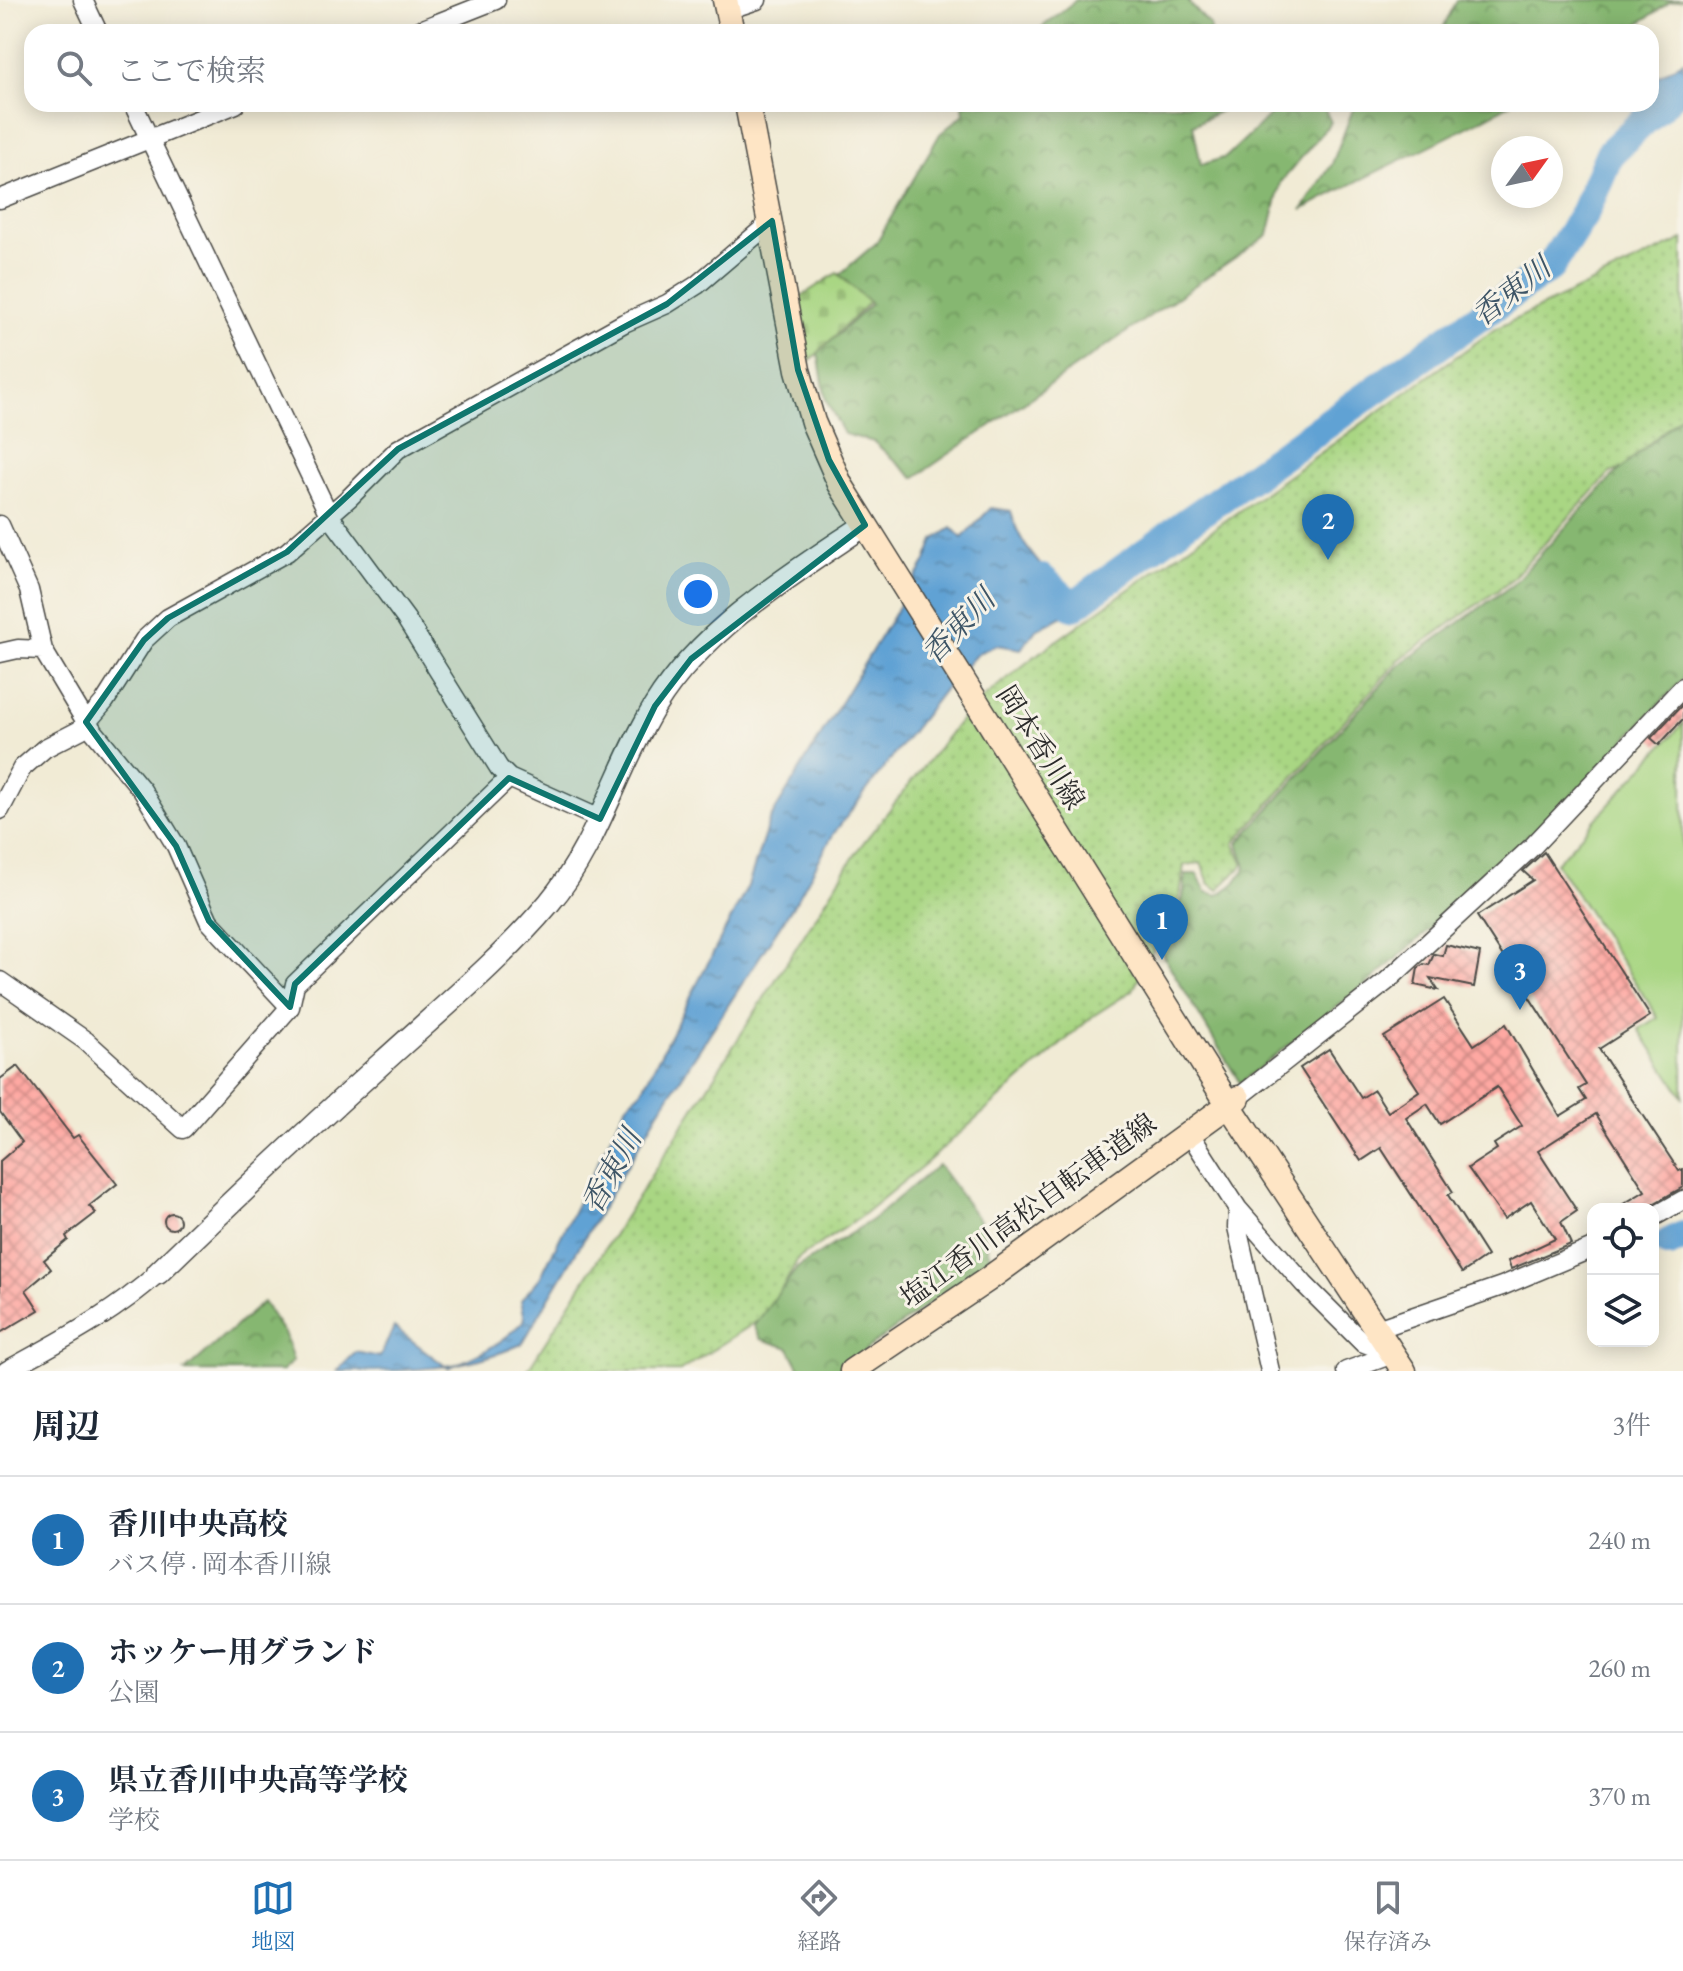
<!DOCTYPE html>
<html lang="ja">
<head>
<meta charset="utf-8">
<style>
	:root { --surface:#fff; --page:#f2f2f3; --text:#1f2937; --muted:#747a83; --line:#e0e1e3; --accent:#1f6fb2 }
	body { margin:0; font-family:"EB Garamond","Noto Serif JP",serif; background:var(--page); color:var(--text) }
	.controls { position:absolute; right:24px; bottom:24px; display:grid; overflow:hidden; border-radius:16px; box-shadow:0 4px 20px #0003 }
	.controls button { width:72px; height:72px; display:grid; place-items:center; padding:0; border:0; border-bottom:2px solid var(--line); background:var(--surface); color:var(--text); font:40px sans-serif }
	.compass { position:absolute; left:1491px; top:136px; width:72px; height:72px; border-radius:50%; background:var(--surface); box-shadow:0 4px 20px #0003; rotate:57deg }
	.you { position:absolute; left:698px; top:594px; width:28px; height:28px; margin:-20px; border:6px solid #fff; border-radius:50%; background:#1a73e8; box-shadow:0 0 0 12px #1a73e833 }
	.badge { display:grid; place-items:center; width:52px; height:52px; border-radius:50%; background:var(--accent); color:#fff; font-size:26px; font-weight:700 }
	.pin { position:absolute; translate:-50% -66px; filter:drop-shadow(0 2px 4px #0008) }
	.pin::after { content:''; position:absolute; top:42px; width:28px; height:24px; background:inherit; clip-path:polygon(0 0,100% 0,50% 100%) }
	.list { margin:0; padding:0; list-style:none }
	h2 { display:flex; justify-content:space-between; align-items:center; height:104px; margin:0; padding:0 32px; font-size:34px }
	h2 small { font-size:26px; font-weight:400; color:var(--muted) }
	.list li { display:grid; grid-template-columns:52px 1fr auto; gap:24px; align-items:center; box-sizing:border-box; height:128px; padding:0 32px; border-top:2px solid var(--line) }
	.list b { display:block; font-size:30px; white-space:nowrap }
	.list p { margin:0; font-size:26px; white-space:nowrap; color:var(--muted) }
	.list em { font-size:26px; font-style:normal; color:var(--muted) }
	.icon { flex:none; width:44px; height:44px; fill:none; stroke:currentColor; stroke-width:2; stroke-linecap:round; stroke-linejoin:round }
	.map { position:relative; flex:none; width:1683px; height:1371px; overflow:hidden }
	.search { position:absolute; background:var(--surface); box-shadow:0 4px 20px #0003; left:24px; right:24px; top:24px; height:88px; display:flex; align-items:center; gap:20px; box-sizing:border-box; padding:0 28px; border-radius:24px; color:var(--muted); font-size:30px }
	.sheet { height:488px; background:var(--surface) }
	nav { display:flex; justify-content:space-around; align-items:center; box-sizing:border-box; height:112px; border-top:2px solid var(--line); background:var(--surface); font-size:22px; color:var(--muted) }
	nav a { display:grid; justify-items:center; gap:4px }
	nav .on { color:var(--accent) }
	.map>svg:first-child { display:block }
	.grass { fill:url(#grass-dots); stroke:#6a8057; stroke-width:2 }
	.forest { fill:url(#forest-crowns); stroke:#58714e; stroke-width:2 }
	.cemetery { fill:url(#cemetery-stones); stroke:#6a8057; stroke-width:2 }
	.garden { fill:#a9d683; stroke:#6a8057; stroke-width:2 }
	.water { fill:url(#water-ripples); stroke:#466680; stroke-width:2 }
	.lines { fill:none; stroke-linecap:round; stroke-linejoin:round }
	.river { stroke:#61a2d4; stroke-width:30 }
	.building { fill:url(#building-cross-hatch) }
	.minor-casing { stroke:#494844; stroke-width:21 }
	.tertiary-casing { stroke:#494844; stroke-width:25 }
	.secondary-casing { stroke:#494844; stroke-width:27 }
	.minor { stroke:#fff; stroke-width:18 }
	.tertiary { stroke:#fff; stroke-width:22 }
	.secondary { stroke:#fee5c5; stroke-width:24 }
	.marked { fill:#0f766e; fill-opacity:0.2; stroke:#0f766e; stroke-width:6; stroke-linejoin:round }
	.labels { text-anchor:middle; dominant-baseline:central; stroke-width:6; stroke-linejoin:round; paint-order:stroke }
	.street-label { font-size:28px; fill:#2b2b2b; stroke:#f7f3e8 }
	.water-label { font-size:30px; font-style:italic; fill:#3e5566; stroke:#f7f3e8 }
</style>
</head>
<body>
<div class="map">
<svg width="1683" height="1371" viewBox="0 0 1683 1371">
	<defs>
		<pattern id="grass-dots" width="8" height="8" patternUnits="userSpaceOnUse" patternTransform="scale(2)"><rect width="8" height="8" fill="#a9d683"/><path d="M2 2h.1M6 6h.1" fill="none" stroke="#92b871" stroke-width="1.8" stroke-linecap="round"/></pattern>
		<pattern id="forest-crowns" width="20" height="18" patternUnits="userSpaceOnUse" patternTransform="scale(2)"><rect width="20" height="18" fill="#86b771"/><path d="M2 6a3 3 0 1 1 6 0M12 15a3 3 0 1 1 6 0" fill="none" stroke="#6e955d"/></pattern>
		<pattern id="cemetery-stones" width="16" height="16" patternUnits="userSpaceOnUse" patternTransform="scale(2)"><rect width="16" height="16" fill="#a9d683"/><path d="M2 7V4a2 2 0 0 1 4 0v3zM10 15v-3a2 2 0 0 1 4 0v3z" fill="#92b871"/></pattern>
		<pattern id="water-ripples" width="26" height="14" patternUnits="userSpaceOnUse" patternTransform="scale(2)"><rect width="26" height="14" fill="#61a2d4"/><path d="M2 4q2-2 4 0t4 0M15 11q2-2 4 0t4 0" fill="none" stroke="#5084ac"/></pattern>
		<pattern id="building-cross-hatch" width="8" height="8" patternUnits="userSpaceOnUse" patternTransform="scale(2)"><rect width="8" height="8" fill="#fea8a2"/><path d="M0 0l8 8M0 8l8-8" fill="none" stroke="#ce8984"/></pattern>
	</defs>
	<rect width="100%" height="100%" fill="#f7f3e8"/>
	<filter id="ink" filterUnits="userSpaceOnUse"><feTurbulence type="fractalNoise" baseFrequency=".0125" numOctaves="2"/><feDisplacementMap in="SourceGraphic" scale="16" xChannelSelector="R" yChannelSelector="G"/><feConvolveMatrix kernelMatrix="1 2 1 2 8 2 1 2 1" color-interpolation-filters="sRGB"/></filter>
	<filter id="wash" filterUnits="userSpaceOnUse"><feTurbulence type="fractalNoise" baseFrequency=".006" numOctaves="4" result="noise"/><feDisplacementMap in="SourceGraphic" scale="32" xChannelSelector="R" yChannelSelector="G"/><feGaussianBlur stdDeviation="1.8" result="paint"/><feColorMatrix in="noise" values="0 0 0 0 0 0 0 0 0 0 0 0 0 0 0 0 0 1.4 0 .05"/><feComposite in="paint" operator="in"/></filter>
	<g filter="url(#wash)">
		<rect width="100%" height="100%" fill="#f1ebd5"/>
		<path class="grass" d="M 1683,239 L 1683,435 L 1673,450 L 1610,473 L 1508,583 L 1400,659 L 1234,843 L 1244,864 L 1218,890 L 1209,883 L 1201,863 L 1184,865 L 1180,897 L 1133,990 L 1093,1016 L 925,1164 L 860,1217 L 798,1259 L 768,1314 L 680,1371 L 527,1371 L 860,847 L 969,709 L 1035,656 L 1495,329 Z"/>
		<path class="forest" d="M 1076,0 L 1190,0 L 1188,2 L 1210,25 L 1210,32 L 1036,32 Z
			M 1457,0 L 1683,0 L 1670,2 L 1627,32 L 1441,32 Z
			M 963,104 L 1234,104 L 1193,125 L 1201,165 L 1226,157 L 1282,104 L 1322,104 L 1331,122 L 1281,182 L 1268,235 L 914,478 L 874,442 L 844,434 L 826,400 L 818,353 L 871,304 L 839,275 L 876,243 L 940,134 L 964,114 Z
			M 1355,104 L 1510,104 C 1442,143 1371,172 1302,210 L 1332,164 Z
			M 1683,414 L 1683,679 L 1528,843 L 1373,979 L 1240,1083 L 1158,947 L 1183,898 L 1186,874 L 1197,874 L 1206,892 L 1218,895 L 1234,884 L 1246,867 L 1238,843 L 1398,666 L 1512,585 L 1613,476 Z
			M 938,1165 L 979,1220 L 991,1259 L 836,1371 L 801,1371 L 789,1348 L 761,1339 L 754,1326 L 797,1268 L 873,1219 Z
			M 263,1302 L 285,1335 L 293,1361 L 282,1371 L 185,1371 Z"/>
		<path class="cemetery" d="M 837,273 L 869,302 L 809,362 L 797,299 Z"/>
		<path class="garden" d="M 1683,723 L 1683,1097 L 1639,1029 L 1658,1017 L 1556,863 Z"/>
		<path class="water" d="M 1683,61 L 1683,99 L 1645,119 L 1643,104 L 1651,104 L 1651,80 Z
			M 991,508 L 1011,511 C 1020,553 1052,572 1073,606 L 1071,612 L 1036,630 L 1021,649 L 996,645 L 978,653 L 946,687 L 834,833 L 798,898 L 658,1113 L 522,1344 C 463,1371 405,1371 337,1371 L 356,1352 L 380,1357 L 394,1327 L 448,1368 C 478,1355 504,1344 525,1319 L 521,1300 L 540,1278 L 627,1104 L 642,1090 L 748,886 L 769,821 L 925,563 L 934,540 L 952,528 L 962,538 Z"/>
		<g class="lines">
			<path class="river" d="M 1042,579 L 1073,606 L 1183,525 L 1550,267 L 1584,214 L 1610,153 L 1683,84
				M 1669,1243 L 1683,1236"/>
		</g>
		<g id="blocks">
			<path class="building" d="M 1683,704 L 1683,719 L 1659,745 L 1651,738 Z
				M 1544,852 L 1650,1016 L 1599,1049 L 1679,1171 L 1683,1169 L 1683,1187 L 1644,1209 L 1615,1209 L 1645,1191 L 1596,1114 L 1538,1151 L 1577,1211 L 1561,1222 L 1571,1244 L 1511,1269 L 1508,1261 L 1555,1239 L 1531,1201 L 1504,1219 L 1468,1168 L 1497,1149 L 1494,1144 L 1522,1126 L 1497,1087 L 1440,1124 L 1427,1104 L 1406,1118 L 1453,1192 L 1448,1195 L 1487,1256 L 1462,1273 L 1381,1148 L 1361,1161 L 1300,1068 L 1329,1049 L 1361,1098 L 1374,1090 L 1388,1112 L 1419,1091 L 1384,1037 L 1444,999 L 1474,1045 L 1506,1024 L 1560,1116 L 1586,1100 L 1579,1089 L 1586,1085 L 1477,916 L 1533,880 L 1523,871 Z
				M 1446,945 L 1480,953 L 1474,987 L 1430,978 L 1438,990 L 1415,985 L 1418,968 L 1424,964 L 1429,965 L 1434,954 L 1443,956 Z
				M 18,1066 L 73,1138 L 78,1135 L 117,1184 L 89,1206 L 96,1213 L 66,1236 L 68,1240 L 44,1260 L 51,1269 L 26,1290 L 39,1310 L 0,1333 L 0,1161 L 22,1142 L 0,1112 L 0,1079 Z
				M164 1221a8 8 0 1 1 16 0a8 8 0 1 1-16 0Z"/>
		</g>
	</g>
	<g filter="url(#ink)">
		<use href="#blocks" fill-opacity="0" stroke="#494844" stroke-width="2"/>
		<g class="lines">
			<defs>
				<path id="minor" d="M 83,0 L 98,32
					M 727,10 L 757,0
					M 415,32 L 496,0
					M 133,104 L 329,515 L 406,619 L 499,768 L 509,778 L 600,819
					M 0,199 L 236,104
					M 0,525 L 29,590 L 43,650 L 86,722 L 142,790 L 176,846 L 209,921 L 290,1007
					M 0,653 L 18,649 L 43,650
					M 0,810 L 22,768 L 45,748 L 80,730 L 105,701 L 144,640 L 168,618 L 287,552 L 350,497 L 398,449 L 624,323 L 667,304 L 697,285 L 772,221
					M 0,981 L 86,1041 L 183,1129 L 290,1007 L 295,984 L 509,778
					M 1238,1098 L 1387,981 L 1533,846 L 1683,687
					M 1188,1131 L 1238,1209 L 1304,1284 L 1362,1342 L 1393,1354
					M 1238,1209 L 1237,1227 L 1270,1371
					M 1653,1217 L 1683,1200
					M 1377,1329 L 1502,1286 L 1593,1248
					M 6,1371 C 60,1341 112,1315 158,1273
					M 1346,1371 L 1393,1354"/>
				<path id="tertiary" d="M 158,1273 C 232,1201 307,1131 383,1062 C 440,1010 500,961 549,903 C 598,845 616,769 655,706 C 703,628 791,575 865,525"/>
				<path id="secondary" d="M 725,0 L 732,32
					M 747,104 L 798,370 L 813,422 L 840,484 L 1227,1102 L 1404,1371
					M 852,1371 L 987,1280 L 1238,1098"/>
			</defs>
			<use href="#minor" class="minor-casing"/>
			<use href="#tertiary" class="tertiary-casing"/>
			<use href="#secondary" class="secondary-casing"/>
			<use href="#minor" class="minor"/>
			<use href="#tertiary" class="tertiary"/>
			<use href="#secondary" class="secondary"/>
		</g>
	</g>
	<path class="marked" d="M 772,221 L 798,370 L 829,460 L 865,525 L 691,659 L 655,706 L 600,819 L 509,778 L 295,984 L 290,1007 L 209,921 L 176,846 L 86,722 L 144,640 L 168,618 L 287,552 L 398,449 L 667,304 Z"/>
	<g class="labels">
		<g class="street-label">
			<text transform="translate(1041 747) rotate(58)">岡本香川線</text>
			<text transform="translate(1028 1210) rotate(-36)">塩江香川高松自転車道線</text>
		</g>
		<g class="water-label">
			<text transform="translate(1511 291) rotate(-38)">香東川</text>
			<text transform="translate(958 626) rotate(-46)">香東川</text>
			<text transform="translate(611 1171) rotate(-61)">香東川</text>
		</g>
	</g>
</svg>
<div class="controls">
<button><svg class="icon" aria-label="locate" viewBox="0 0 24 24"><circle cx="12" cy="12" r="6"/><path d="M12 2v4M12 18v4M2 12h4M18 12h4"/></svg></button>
<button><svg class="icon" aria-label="layers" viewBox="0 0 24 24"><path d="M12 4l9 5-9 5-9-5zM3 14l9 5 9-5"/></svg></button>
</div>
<svg class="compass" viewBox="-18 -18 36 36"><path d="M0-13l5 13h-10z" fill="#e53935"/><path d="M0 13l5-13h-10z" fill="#747a83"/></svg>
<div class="you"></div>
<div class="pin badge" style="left:1162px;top:960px">1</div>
<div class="pin badge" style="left:1328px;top:560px">2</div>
<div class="pin badge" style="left:1520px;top:1010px">3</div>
<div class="search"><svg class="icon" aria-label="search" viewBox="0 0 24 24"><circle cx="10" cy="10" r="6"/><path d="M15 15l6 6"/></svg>ここで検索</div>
</div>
<section class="sheet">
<h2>周辺<small>3件</small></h2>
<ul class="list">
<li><span class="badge">1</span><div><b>香川中央高校</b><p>バス停 · 岡本香川線</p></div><em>240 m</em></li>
<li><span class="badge">2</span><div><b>ホッケー用グランド</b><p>公園</p></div><em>260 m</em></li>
<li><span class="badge">3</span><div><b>県立香川中央高等学校</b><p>学校</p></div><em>370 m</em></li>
</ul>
</section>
<nav>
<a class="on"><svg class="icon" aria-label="map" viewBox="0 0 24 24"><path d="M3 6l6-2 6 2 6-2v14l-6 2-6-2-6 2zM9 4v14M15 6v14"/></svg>地図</a>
<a><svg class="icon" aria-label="directions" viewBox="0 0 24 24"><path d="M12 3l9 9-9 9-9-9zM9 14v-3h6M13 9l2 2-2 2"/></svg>経路</a>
<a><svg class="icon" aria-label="saved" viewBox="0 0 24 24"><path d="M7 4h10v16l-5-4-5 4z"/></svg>保存済み</a>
</nav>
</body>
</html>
